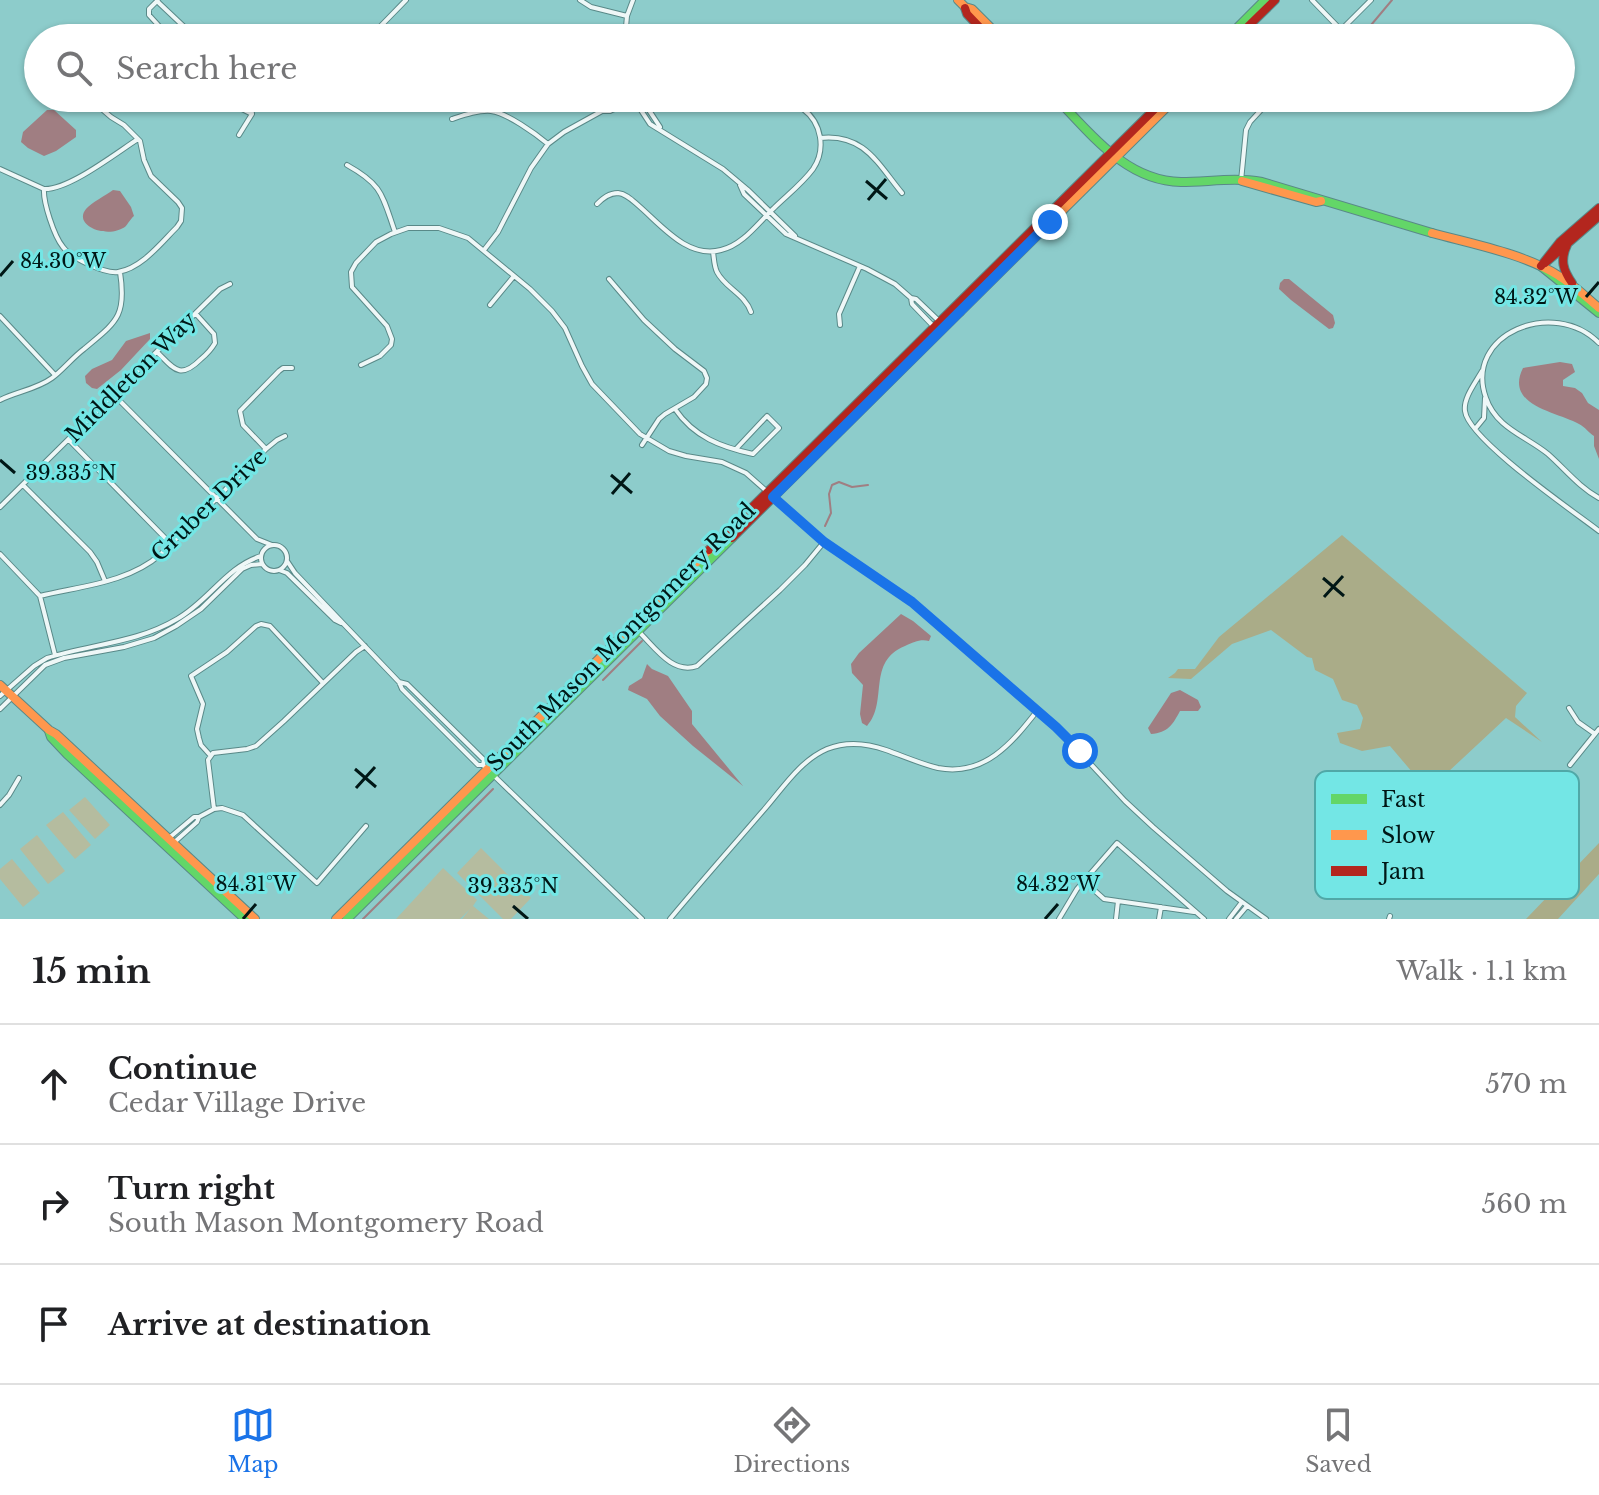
<!DOCTYPE html>
<html lang="en">
<head>
<meta charset="utf-8">
<style>
	:root { --surface:#fff; --page:#f2f2f2; --text:#202124; --muted:#757577; --line:#e0e0e0; --accent:#1a73e8 }
	body { margin:0; font-family:"Libre Baskerville",serif; background:var(--page); color:var(--text) }
	.stop { position:absolute; width:24px; height:24px; margin:-18px; border:6px solid #1a73e8; border-radius:50%; background:#fff }
	.stop.end { background:#1a73e8; border-color:#fff; box-shadow:0 2px 8px #0008 }
	.list { margin:0; padding:0; list-style:none }
	h2 { display:flex; justify-content:space-between; align-items:center; height:104px; margin:0; padding:0 32px; font-size:34px }
	h2 small { font-size:26px; font-weight:400; color:var(--muted) }
	.list li { display:grid; grid-template-columns:52px 1fr auto; gap:24px; align-items:center; box-sizing:border-box; height:120px; padding:0 32px; border-top:2px solid var(--line) }
	.list b { display:block; font-size:30px; white-space:nowrap }
	.list p { margin:0; font-size:26px; white-space:nowrap; color:var(--muted) }
	.list em { font-size:26px; font-style:normal; color:var(--muted) }
	.icon { flex:none; width:44px; height:44px; fill:none; stroke:currentColor; stroke-width:2; stroke-linecap:round; stroke-linejoin:round }
	.map { position:relative; flex:none; width:1599px; height:919px; overflow:hidden }
	.search { position:absolute; background:var(--surface); box-shadow:0 2px 6px #0004; left:24px; right:24px; top:24px; height:88px; display:flex; align-items:center; gap:20px; box-sizing:border-box; padding:0 28px; border-radius:44px; color:var(--muted); font-size:30px }
	.sheet { height:464px; background:var(--surface) }
	nav { display:flex; justify-content:space-around; align-items:center; box-sizing:border-box; height:112px; border-top:2px solid var(--line); background:var(--surface); font-size:22px; color:var(--muted) }
	nav a { display:grid; justify-items:center; gap:4px }
	nav .on { color:var(--accent) }
	.map>svg:first-child { display:block }
	.green { fill:#b5bc9f }
	.forest { fill:#aaac88 }
	.water { fill:#a07e82 }
	.lines { fill:none; stroke-linecap:round; stroke-linejoin:round }
	.stream { stroke:#a07e82; stroke-width:2 }
	.street-casing { stroke:#598988; stroke-width:6 }
	.fast-casing { stroke:#598988; stroke-width:10 }
	.slow-casing { stroke:#598988; stroke-width:10 }
	.jam-casing { stroke:#598988; stroke-width:10 }
	.street { stroke:#eef7f7; stroke-width:4 }
	.fast { stroke:#63d668; stroke-width:8 }
	.slow { stroke:#ff974d; stroke-width:8 }
	.jam { stroke:#b3261e; stroke-width:8 }
	.route { stroke:#1a73e8; stroke-width:10 }
	.ticks { fill:none; stroke:#001716; stroke-width:3 }
	.labels { text-anchor:middle; dominant-baseline:central; stroke-width:6; stroke-linejoin:round; paint-order:stroke }
	.street-label { font-size:22px; fill:#001716; stroke:#73e6e5 }
	.key { fill:#73e6e5; stroke:#50a8a7; stroke-width:2 }
	.key-label { font-size:22px; fill:#001716 }
	.ticks-label { font-size:20px; text-anchor:middle; fill:#001716; stroke:#73e6e5; stroke-width:6; stroke-linejoin:round; paint-order:stroke }
</style>
</head>
<body>
<div class="map">
<svg width="1599" height="919" viewBox="0 0 1599 919">
	<rect width="100%" height="100%" fill="#8dcccb"/>
	<path class="green" d="M 85,797 L 110,825 L 95,839 L 69,810 Z
		M 63,812 L 91,845 L 75,859 L 46,825 Z
		M 37,835 L 65,871 L 48,884 L 20,849 Z
		M 481,848 L 531,898 L 511,919 L 503,919 L 457,873 Z
		M 12,859 L 40,893 L 23,907 L 0,879 L 0,869 Z
		M 443,868 L 477,900 L 473,906 L 489,919 L 462,919 L 470,909 L 460,919 L 396,919 Z"/>
	<path class="forest" d="M 1342,535 L 1527,693 L 1516,706 L 1515,717 L 1542,742 L 1506,718 L 1433,786 L 1424,786 L 1390,746 L 1362,751 L 1340,743 L 1337,733 L 1360,729 L 1363,718 L 1357,705 L 1342,700 L 1333,679 L 1315,670 L 1312,658 L 1307,657 L 1271,630 L 1232,644 L 1191,679 L 1168,678 L 1175,673 L 1178,669 L 1195,669 L 1219,637 Z
		M 1599,843 L 1599,874 L 1558,919 L 1526,919 Z"/>
	<path class="water" d="M 47,110 L 54,110 L 76,130 L 76,137 L 56,151 L 44,156 L 28,148 L 21,142 L 23,132 Z
		M 113,190 L 120,191 L 131,207 L 134,216 C 133,216 126,226 126,226 C 109,240 72,226 86,209 C 92,202 105,196 113,190 Z
		M 1284,279 L 1289,279 L 1333,315 L 1335,323 L 1333,328 L 1329,329 L 1291,300 L 1279,289 L 1280,283 Z
		M 150,333 L 150,339 L 121,370 L 97,389 L 92,388 L 86,383 L 85,376 L 92,369 L 112,360 L 126,341 Z
		M 1560,362 L 1572,364 L 1575,372 L 1563,380 L 1563,386 L 1575,388 L 1582,393 L 1588,403 L 1599,410 L 1599,459 L 1594,446 L 1594,436 C 1589,433 1585,427 1579,424 C 1558,412 1504,406 1523,368 Z
		M 901,614 L 913,621 L 931,636 L 929,641 C 920,639 914,642 905,646 C 866,662 889,701 867,726 L 862,723 L 860,714 L 863,685 L 852,673 L 851,664 L 859,653 Z
		M 647,664 L 652,669 L 668,676 L 692,711 L 692,724 L 743,786 L 693,746 L 660,716 L 647,699 L 628,690 L 629,686 L 642,678 Z
		M 1180,690 L 1198,700 L 1201,707 L 1198,711 L 1180,711 C 1173,724 1168,733 1151,734 L 1148,728 L 1171,693 Z"/>
	<g class="lines">
		<path class="stream" d="M 1370,26 L 1378,33
			M 1361,37 L 1392,0
			M 1441,99 L 1443,98
			M 825,526 L 831,513 L 829,494 L 832,485 L 839,482 L 852,487 L 868,485
			M 603,680 L 642,641
			M 363,919 L 493,789"/>
		<defs>
			<path id="street" d="M 157,0 L 159,3 L 196,38
				M 580,0 L 591,7 L 627,16
				M 1312,0 L 1341,30
				M 157,1 L 149,9 L 149,15 L 170,38
				M 369,38 L 406,0
				M 625,38 L 627,16 L 633,0
				M 1333,38 L 1371,0
				M 229,98 L 240,108 L 252,114
				M 633,98 L 650,124 L 723,169 L 748,190 L 795,236
				M 641,98 L 660,127
				M 602,111 L 610,111 L 638,98
				M 452,119 C 464,115 478,110 491,111 C 507,113 536,134 548,144
				M 239,135 L 252,114 L 250,98
				M 820,138 C 864,133 878,164 902,193
				M 347,165 C 383,185 382,195 395,232
				M 0,169 L 44,189 C 69,190 116,153 138,139
				M 1241,181 L 1246,130 L 1250,122 L 1272,98
				M 740,185 L 744,194 L 786,234 L 867,269 L 895,284 L 911,298 L 912,304 L 936,329
				M 44,189 C 43,202 54,236 63,247 C 71,258 105,274 118,272 C 142,268 161,243 177,227 L 181,221 L 182,208 L 178,202 L 151,176 L 144,160 L 140,141 L 124,125 L 111,117 L 89,98
				M 597,204 C 603,198 609,193 618,193 C 627,194 633,201 639,206 C 662,226 688,259 721,250 C 743,245 758,223 774,208 C 786,196 802,184 813,169 C 826,150 822,123 803,109 C 796,104 788,101 781,98
				M 484,250 L 498,232 L 531,168 L 548,144 L 564,132 L 602,111 L 607,106 L 621,98
				M 713,252 C 714,258 714,266 717,272 C 725,288 745,294 751,312
				M 609,279 L 644,320 L 675,349 L 704,371 L 707,378 L 706,384 L 694,397 L 665,414 L 659,419 L 642,445
				M 911,298 L 916,299 L 939,321
				M 490,305 L 514,276
				M 0,316 L 55,375
				M 840,325 L 839,314 L 860,266
				M 1599,343 C 1554,297 1463,334 1486,398 C 1496,428 1526,436 1548,454 C 1565,469 1579,487 1599,498
				M 157,352 C 174,369 180,380 201,359 C 207,354 211,350 215,343 L 214,334 L 196,314
				M 361,365 L 380,356 L 391,345 L 392,339 L 387,326 L 352,287 L 351,272 L 356,263 L 376,242 L 391,234 L 408,228 L 439,228 L 468,238 L 530,289 L 552,311 L 565,328 L 582,366 L 592,384 L 640,434 L 669,451 L 686,456 L 722,462 L 746,473 L 824,542 L 912,602 L 1060,731 L 1125,801 L 1153,827 L 1227,891 L 1266,919
				M 1482,371 C 1476,382 1463,398 1465,411 C 1468,439 1573,511 1599,531
				M 114,395 L 257,539 L 272,545
				M 0,400 C 16,392 37,389 52,378 C 63,370 72,358 84,349 C 116,322 127,317 120,272
				M 675,409 C 694,437 721,447 753,454 L 779,428 L 767,416 L 736,449
				M 1475,429 L 1484,418 L 1485,398
				M 69,440 L 171,544
				M 266,449 L 243,425 L 240,411 L 279,371 L 283,368 L 292,368
				M 23,485 L 90,552 L 97,562 L 105,581
				M 0,507 L 220,289 L 230,284
				M261 558a13 13 0 1 1 26 0a13 13 0 1 1-26 0Z
				M 0,554 L 40,596 L 55,655
				M 287,561 L 295,573 L 399,682 L 402,689 L 478,765 L 483,765 L 487,769 L 642,919
				M 279,570 L 287,573 L 335,620 L 341,623
				M 40,596 C 81,586 128,583 161,554 L 266,449 L 277,440 L 285,436
				M 638,631 C 654,646 672,675 697,666 L 780,590 L 805,565 L 824,542
				M 399,682 L 407,684 L 484,760 L 483,765
				M 0,696 L 34,666 L 47,658 C 91,644 137,643 177,619 C 209,601 226,567 261,556
				M 1569,708 L 1578,722 L 1595,734
				M 0,709 L 45,665 L 64,658 L 124,647 L 154,638 L 176,626 L 201,609 L 242,569 L 251,565 L 262,564
				M 210,755 L 201,745 L 199,738 L 197,729 L 203,704 L 191,676 L 227,652 L 256,626 L 261,624 L 270,626 L 323,683
				M 1570,765 L 1599,729
				M 0,805 L 9,795 L 19,778
				M 214,809 L 222,808 L 243,815 L 317,883 L 366,826
				M 169,838 L 194,817 L 199,817 L 214,809 L 208,760 L 213,753 L 247,749 L 256,746 L 284,721 L 356,652 L 365,646
				M 169,847 L 197,822 L 199,817
				M 1084,881 L 1104,899 L 1194,912
				M 670,919 C 700,883 731,848 762,812 C 781,791 799,761 827,749 C 847,741 866,743 886,750 C 903,756 921,764 938,768 C 984,777 1012,743 1037,711
				M 1059,919 L 1077,889 L 1117,843 L 1204,919
				M 1116,919 L 1118,901
				M 1159,919 L 1161,907
				M 1229,919 L 1242,902
				M 1236,919 L 1247,906
				M 1389,919 L 1390,916"/>
			<path id="fast" d="M 1227,38 L 1265,0
				M 1056,98 C 1091,134 1126,181 1181,182 C 1208,182 1235,177 1262,182 L 1432,233
				M 1542,267 L 1599,313
				M 49,731 L 51,737 L 67,754 L 245,919
				M 347,919 L 732,538"/>
			<path id="slow" d="M 958,0 L 965,7 L 972,9 L 1001,38
				M 1242,181 L 1316,202 L 1321,201
				M 1432,233 C 1472,244 1525,254 1559,276 C 1574,285 1586,297 1599,308
				M 960,312 L 1176,98
				M 0,685 L 49,730 L 56,734 L 255,919
				M 336,919 L 709,550"/>
			<path id="jam" d="M 965,8 L 967,14 L 990,38
				M 1236,38 L 1275,0
				M 1567,245 C 1560,260 1563,270 1572,283
				M 1545,263 L 1599,216
				M 1541,266 L 1560,242 L 1599,208
				M 732,538 L 960,312
				M 709,550 L 1166,98"/>
		</defs>
		<use href="#street" class="street-casing"/>
		<use href="#fast" class="fast-casing"/>
		<use href="#slow" class="slow-casing"/>
		<use href="#jam" class="jam-casing"/>
		<use href="#street" class="street"/>
		<use href="#fast" class="fast"/>
		<use href="#slow" class="slow"/>
		<use href="#jam" class="jam"/>
	</g>
	<g class="lines">
		<path class="route" d="M 1050,222 L 773,497 L 824,542 L 912,602 L 1056,727 L 1080,751"/>
	</g>
	<path class="ticks" d="M 866,181 L 887,199M 868,200 L 886,179M 0,276 L 13,261M 1586,297 L 1599,282M 0,460 L 15,473M 611,475 L 632,493M 612,494 L 630,473M 1323,578 L 1344,596M 1324,597 L 1343,576M 355,769 L 376,787M 356,788 L 375,767M 513,906 L 528,919M 243,919 L 256,904M 1045,919 L 1058,904"/>
	<g class="labels">
		<g class="street-label">
			<text transform="translate(131 377) rotate(-45)">Middleton Way</text>
			<text transform="translate(209 505) rotate(-44)">Gruber Drive</text>
			<text transform="translate(621 637) rotate(-45)">South Mason Montgomery Road</text>
		</g>
	</g>
	<rect x="1315" y="771" width="264" height="128" rx="12" class="key"/>
	<rect x="1331" y="794" width="36" height="10" fill="#63d668"/>
	<rect x="1331" y="830" width="36" height="10" fill="#ff974d"/>
	<rect x="1331" y="866" width="36" height="10" fill="#b3261e"/>
	<g class="key-label">
		<text x="1381" y="807">Fast</text>
		<text x="1381" y="843">Slow</text>
		<text x="1381" y="879">Jam</text>
	</g>
	<g class="ticks-label">
		<text x="63" y="268">84.30°W</text>
		<text x="1536" y="304">84.32°W</text>
		<text x="71" y="480">39.335°N</text>
		<text x="256" y="891">84.31°W</text>
		<text x="1058" y="891">84.32°W</text>
		<text x="513" y="893">39.335°N</text>
	</g>
</svg>
<div class="stop" style="left:1080px;top:751px"></div>
<div class="stop end" style="left:1050px;top:222px"></div>
<div class="search"><svg class="icon" aria-label="search" viewBox="0 0 24 24"><circle cx="10" cy="10" r="6"/><path d="M15 15l6 6"/></svg>Search here</div>
</div>
<section class="sheet">
<h2>15 min<small>Walk · 1.1 km</small></h2>
<ul class="list">
<li><svg class="icon" aria-label="ahead" viewBox="0 0 24 24"><path d="M12 20V5M6 11l6-6 6 6"/></svg><div><b>Continue</b><p>Cedar Village Drive</p></div><em>570 m</em></li>
<li><svg class="icon" aria-label="right" viewBox="0 0 24 24"><path d="M7 20v-9h11M14 6l5 5-5 5"/></svg><div><b>Turn right</b><p>South Mason Montgomery Road</p></div><em>560 m</em></li>
<li><svg class="icon" aria-label="arrive" viewBox="0 0 24 24"><path d="M6 21V4h12l-3 4 3 4H6"/></svg><div><b>Arrive at destination</b></div></li>
</ul>
</section>
<nav>
<a class="on"><svg class="icon" aria-label="map" viewBox="0 0 24 24"><path d="M3 6l6-2 6 2 6-2v14l-6 2-6-2-6 2zM9 4v14M15 6v14"/></svg>Map</a>
<a><svg class="icon" aria-label="directions" viewBox="0 0 24 24"><path d="M12 3l9 9-9 9-9-9zM9 14v-3h6M13 9l2 2-2 2"/></svg>Directions</a>
<a><svg class="icon" aria-label="saved" viewBox="0 0 24 24"><path d="M7 4h10v16l-5-4-5 4z"/></svg>Saved</a>
</nav>
</body>
</html>
